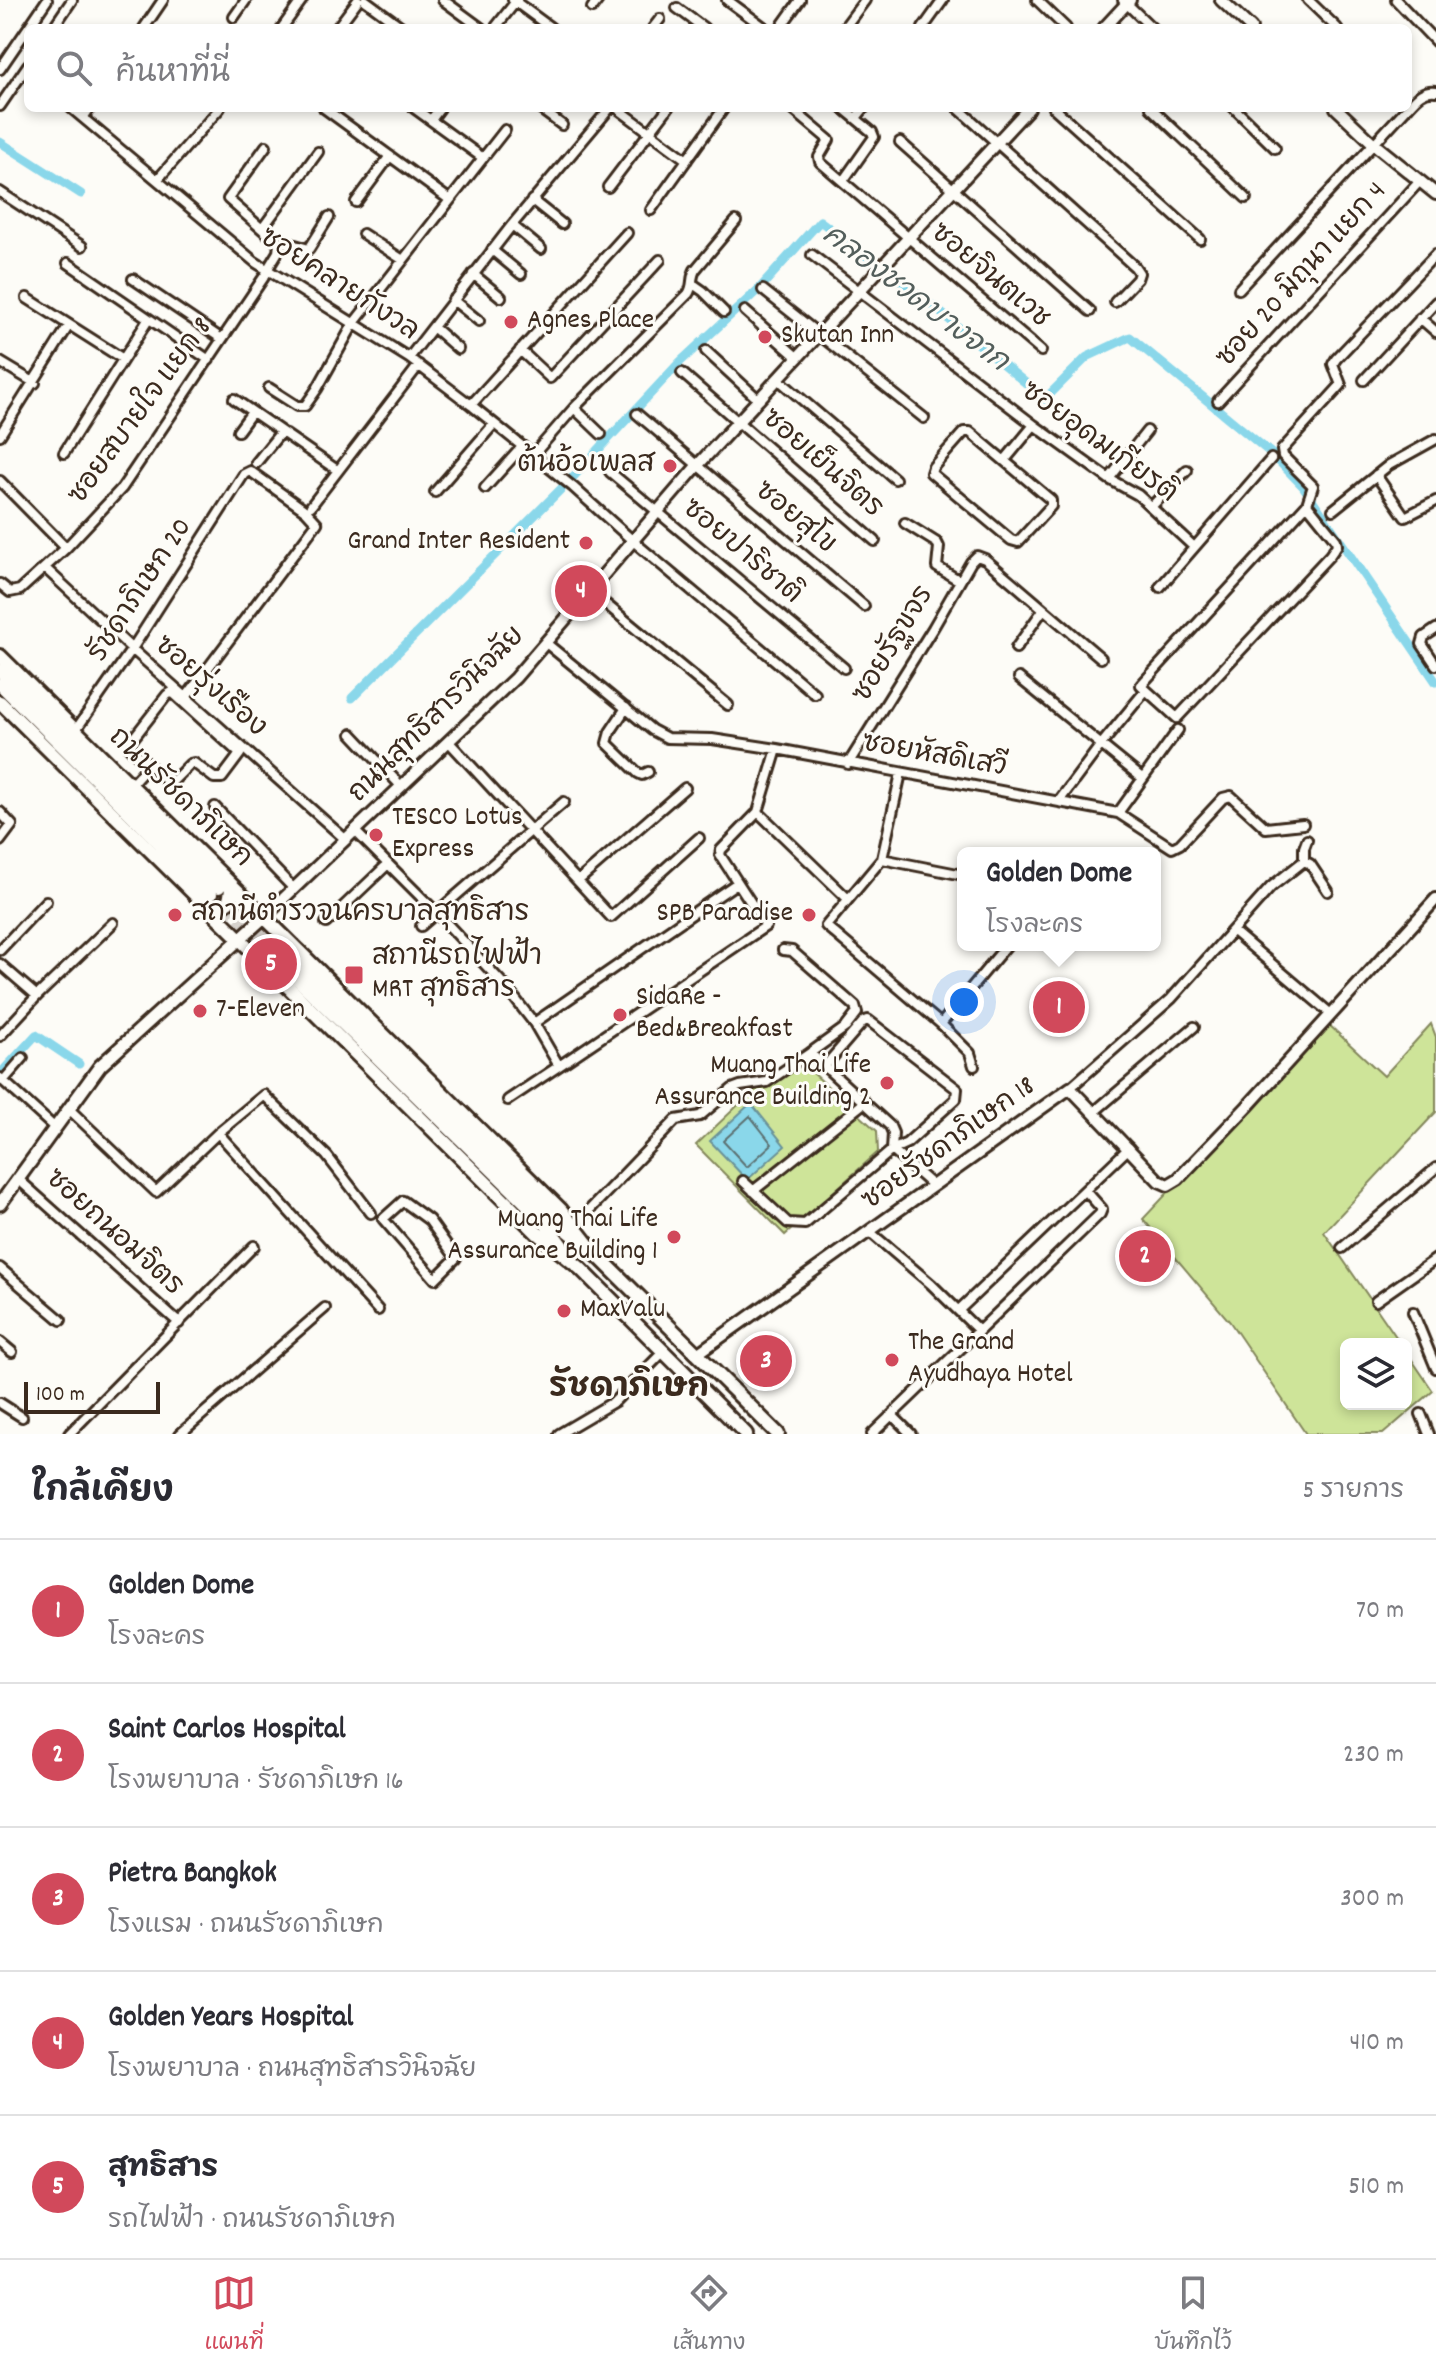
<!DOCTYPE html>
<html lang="th">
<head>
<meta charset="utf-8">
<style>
	:root { --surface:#fff; --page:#f7f7f7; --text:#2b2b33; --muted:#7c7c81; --line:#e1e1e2; --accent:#d1495b }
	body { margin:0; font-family:Dekko,"Playpen Sans Thai",sans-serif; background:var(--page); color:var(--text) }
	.controls { position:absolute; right:24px; bottom:24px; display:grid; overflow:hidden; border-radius:12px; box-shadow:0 4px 12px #0003 }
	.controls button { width:72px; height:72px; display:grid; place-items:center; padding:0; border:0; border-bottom:2px solid var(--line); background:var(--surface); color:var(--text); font:40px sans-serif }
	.scale { position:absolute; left:24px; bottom:20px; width:136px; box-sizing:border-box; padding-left:8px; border:4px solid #3b2a1e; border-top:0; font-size:22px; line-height:28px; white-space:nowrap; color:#3b2a1e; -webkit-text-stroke:6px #fdfcf7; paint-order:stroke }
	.you { position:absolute; left:964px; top:1002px; width:28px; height:28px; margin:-20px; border:6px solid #fff; border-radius:50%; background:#1a73e8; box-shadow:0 0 0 12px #1a73e833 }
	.badge { display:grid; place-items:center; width:52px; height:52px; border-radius:50%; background:var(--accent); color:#fff; font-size:26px; font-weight:700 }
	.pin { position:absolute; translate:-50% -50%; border:4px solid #fff; box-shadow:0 2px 8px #0006 }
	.popup { position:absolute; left:957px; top:847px; width:204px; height:104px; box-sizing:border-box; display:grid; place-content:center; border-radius:12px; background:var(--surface); filter:drop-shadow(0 2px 6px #0005); font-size:26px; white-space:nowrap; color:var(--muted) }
	.popup b { font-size:30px; color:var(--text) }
	.popup::after { content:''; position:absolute; left:50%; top:100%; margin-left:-16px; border:16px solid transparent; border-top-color:var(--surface) }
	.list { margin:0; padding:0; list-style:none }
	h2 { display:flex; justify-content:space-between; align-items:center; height:104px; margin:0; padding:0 32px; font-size:34px }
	h2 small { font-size:26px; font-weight:400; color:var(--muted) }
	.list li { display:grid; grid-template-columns:52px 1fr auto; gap:24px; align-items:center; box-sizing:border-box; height:144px; padding:0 32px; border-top:2px solid var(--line) }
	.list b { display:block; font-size:30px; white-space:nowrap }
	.list p { margin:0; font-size:26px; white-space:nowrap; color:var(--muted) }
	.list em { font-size:26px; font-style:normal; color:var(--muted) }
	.icon { flex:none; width:44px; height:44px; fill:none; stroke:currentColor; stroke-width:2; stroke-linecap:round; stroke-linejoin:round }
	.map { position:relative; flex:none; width:1436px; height:1434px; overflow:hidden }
	.search { position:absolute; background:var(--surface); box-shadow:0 4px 12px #0003; left:24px; right:24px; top:24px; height:88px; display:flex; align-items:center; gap:20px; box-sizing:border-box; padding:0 28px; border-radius:12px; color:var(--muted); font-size:30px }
	.sheet { height:824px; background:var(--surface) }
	nav { display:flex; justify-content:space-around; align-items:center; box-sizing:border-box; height:112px; border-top:2px solid var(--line); background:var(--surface); font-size:22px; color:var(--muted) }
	nav a { display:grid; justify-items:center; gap:4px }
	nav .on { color:var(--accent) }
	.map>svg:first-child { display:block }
	.green { fill:#cee499; stroke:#84875c; stroke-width:2 }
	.water { fill:#8ad7ea; stroke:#6a9298; stroke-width:2 }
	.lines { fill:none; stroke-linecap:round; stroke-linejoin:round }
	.shore { stroke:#5b6f70; stroke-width:2 }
	.canal { stroke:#8ad7ea; stroke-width:9 }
	.primary-tunnel { stroke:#d6d2cc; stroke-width:12; stroke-dasharray:12 6; stroke-linecap:butt }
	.minor-casing { stroke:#3b2a1e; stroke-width:14 }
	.tertiary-casing { stroke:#3b2a1e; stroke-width:16 }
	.secondary-casing { stroke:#3b2a1e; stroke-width:17 }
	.primary-casing { stroke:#3b2a1e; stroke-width:18 }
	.minor { stroke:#fdfcf7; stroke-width:8 }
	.tertiary { stroke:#fdfcf7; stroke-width:10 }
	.secondary { stroke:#fdfcf7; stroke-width:11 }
	.primary { stroke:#fdfcf7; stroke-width:12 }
	.poi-dot { fill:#d1495b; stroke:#fdfcf7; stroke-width:3 }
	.labels { text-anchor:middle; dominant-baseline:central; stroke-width:6; stroke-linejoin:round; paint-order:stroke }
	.street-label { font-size:28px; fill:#3b2a1e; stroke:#fdfcf7 }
	.poi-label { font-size:28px; fill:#3b2a1e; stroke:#fdfcf7; text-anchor:start }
	.water-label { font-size:30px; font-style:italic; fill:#535e5b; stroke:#fdfcf7 }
	.quarter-label { font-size:32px; font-weight:bold; fill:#3b2a1e; stroke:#fdfcf7 }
</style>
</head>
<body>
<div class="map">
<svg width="1436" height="1434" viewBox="0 0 1436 1434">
	<rect width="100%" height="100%" fill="#fdfcf7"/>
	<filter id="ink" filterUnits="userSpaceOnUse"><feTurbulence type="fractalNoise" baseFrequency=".0125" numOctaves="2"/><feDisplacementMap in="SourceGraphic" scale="16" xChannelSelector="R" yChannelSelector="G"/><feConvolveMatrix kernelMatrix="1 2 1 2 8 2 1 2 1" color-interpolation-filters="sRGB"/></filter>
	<g filter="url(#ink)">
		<path class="green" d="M 1327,1023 L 1384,1076 L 1431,1024 L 1436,1037 L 1436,1112 L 1324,1232 L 1401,1344 L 1346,1344 L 1346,1404 L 1406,1404 L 1406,1351 L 1433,1391 L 1383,1434 L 1306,1434 L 1230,1322 L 1143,1219 Z
			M 802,1063 L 877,1131 L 878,1152 L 785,1235 L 696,1145 L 753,1091 Z"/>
		<path class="water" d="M 751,1103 L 785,1146 L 747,1180 L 710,1141 Z"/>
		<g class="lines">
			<path class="shore" d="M 750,1116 L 772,1144 L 747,1167 L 723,1141 Z"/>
			<path class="canal" d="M 0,142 L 81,194
				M 352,698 L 575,475 L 680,362 L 760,288 L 820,221 L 928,302 L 1045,399 L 1087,357 L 1130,337 L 1272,454 L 1303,486 L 1436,682
				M 0,1074 L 36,1035 L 79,1064"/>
			<path class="primary-tunnel" d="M 224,892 L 288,955
				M 211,894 L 281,963"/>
			<defs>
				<path id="minor" d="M 365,0 L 403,28
					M 443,0 L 481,28
					M 513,0 L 551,28
					M 727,0 L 765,28
					M 1037,0 L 1066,28
					M 1123,0 L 1152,28
					M 1308,0 L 1337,28
					M 1396,0 L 1436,42
					M 592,8 L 598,0
					M 677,8 L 704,28
					M 234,17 L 246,0
					M 28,28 L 47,0
					M 53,28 L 72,0
					M 144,28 L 163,0
					M 282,28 L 302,0
					M 337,28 L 358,0
					M 495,28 L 517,0
					M 653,28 L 660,19
					M 780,28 L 800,0
					M 844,28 L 865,0
					M 923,28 L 943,0
					M 0,69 L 28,28
					M 0,106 L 28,65
					M 1408,107 C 1416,98 1423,89 1436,91
					M 71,108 L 255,262 L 409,358 L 471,405 L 573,487 L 633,541 L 815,694
					M 324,108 L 450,200
					M 539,108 L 562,125
					M 617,108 L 687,160
					M 791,108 L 829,140 L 819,157 L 820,162 L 1041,351
					M 958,108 L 1135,267 L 1139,273 L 1137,279 L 1115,302
					M 1054,108 L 1200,239
					M 1151,108 L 1246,198
					M 1234,108 L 1275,148
					M 83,118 L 90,108
					M 856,118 L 864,108
					M 431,120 L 440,108
					M 900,142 L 1090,311
					M 483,158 L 505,130
					M 158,179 L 220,108
					M 843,181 L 874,137 L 872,132 L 843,108
					M 608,187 L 668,108
					M 0,192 L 82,246
					M 532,200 L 562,224
					M 356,202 L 390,156
					M 651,210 L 724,108
					M 512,225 L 541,249
					M 262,229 L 228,199 L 266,146
					M 363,234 L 403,260
					M 279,244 L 288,243 L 309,249 L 329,217
					M 492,250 L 521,274
					M 812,255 L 1034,425 L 1109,479 L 1138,495 L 1194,547
					M 68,263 L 209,360
					M 267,270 L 278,252 L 279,244 L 262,229 L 318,152
					M 473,274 L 501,297
					M 133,279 L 222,339
					M 693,284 L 703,291 L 724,312
					M 1239,289 L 1407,108
					M 763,290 L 924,418
					M 27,298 L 123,359
					M 453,300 L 479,321
					M 745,311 L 798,358
					M 1420,318 L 1436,332
					M 433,327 L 458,349
					M 520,350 L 550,378 L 660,260
					M 706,351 L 759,400
					M 409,358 L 512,225 L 610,108
					M 0,362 L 35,383
					M 682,373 L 875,541
					M 778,379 L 895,479
					M 1364,380 L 1436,302
					M 269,388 L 297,406 L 305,406 L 317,389 L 354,323 L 483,158 L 414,108
					M 234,399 L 337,470
					M 1218,401 L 1420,181
					M 471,405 L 627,233
					M 574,408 L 688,294 C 694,286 690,279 695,270 L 736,221
					M 637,414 L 864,606
					M 238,431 L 252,412
					M 964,432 L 970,432 L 1051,500 L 1051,506 L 1018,542 L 1011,540 L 931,473 L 933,467 Z
					M 0,435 L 69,325
					M 64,453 L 148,320
					M 533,455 L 574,408 L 601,434
					M 1005,460 L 1034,425
					M 256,463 L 281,432
					M 610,472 L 844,668
					M 1376,475 L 1405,517 L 1436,501
					M 1109,479 L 1147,431
					M 0,481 L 66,548
					M 485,488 L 522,447
					M 435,492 L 494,424
					M 311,506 L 419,365
					M 1152,506 L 1187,470
					M 1333,510 L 1389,465 L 1436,439
					M 905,523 L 937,543 L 939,547 L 937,567 L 960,581
					M 45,568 L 132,649 L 345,839
					M 0,584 L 10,592 L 20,590 L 66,548 L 122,488 L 268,271
					M 1160,587 L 1271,459
					M 590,591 L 728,705
					M 1436,629 L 1424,637 L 1422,644 L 1436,665
					M 546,643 L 652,730 L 667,738 L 712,739 L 777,749 L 1118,813 L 1172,848 L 1180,844 L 1223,798 L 1231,796 L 1266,828 L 1303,824
					M 1016,648 L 1043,610
					M 1019,678 L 1142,778
					M 1146,690 L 1177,718 L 1330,555 L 1337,545 L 1336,540 L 1307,504
					M 172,692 L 240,754 L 222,778 L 214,778 L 194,763 L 190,764 L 170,784 L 130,748 L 132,740 L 167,695 Z
					M 626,708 L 610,732 L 607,743 L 638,773 L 642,775 L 648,772
					M 75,731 L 132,649 L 244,474 L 250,471 L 306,511 L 317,523 L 187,696
					M 352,734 L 401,786
					M 449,742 L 611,917 L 699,838
					M 848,764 L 933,628 L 971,562 L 977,556 L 985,559 L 1101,658
					M 901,773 L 882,859 L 826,926 L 941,1024 L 970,1053 L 974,1066
					M 130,786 L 149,765
					M 1059,801 L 1100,746 L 1146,690 L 1141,685 L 1307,504 L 1313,486 L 1283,456 L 1282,450 L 1341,385 L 1333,364 L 1336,359 L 1436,254
					M 215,807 L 294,889
					M 0,812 L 12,825 L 0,841
					M 758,812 L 847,898
					M 1118,813 L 1178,730
					M 355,831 L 437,913 L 506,987 L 534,1023 L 559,1066 L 766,926 L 720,855 L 721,850 L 758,812 L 777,749
					M 882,859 L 963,875
					M 1304,861 L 1304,848 L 1307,840
					M 578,881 L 685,788
					M 326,923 L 388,864
					M 421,926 L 564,802
					M 1233,931 L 1331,1014
					M 0,950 L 46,901
					M 783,950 L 792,951 L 855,1006 L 857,1013 L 846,1027 L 810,1053
					M 0,964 L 37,996
					M 534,1023 L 737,883
					M 941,1024 L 1007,945
					M 0,1036 L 37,996 L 113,923
					M 825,1066 L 863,1022 L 868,1020 L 957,1089 L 956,1099 L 907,1143 L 892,1150 L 933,1186
					M 0,1078 L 55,1128
					M 3,1081 L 23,1058
					M 1070,1088 L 1171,999 L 1271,887 L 1304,861 L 1310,864 L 1328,891
					M 508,1100 L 559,1066
					M 69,1109 L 156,1192 L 218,1133 L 378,1310
					M 1094,1112 L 1194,1027
					M 218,1133 L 264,1095 L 327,1156 L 371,1213
					M 18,1179 L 179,1323
					M 753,1191 L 865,1102
					M 403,1201 L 429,1220 L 456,1258 L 435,1279 L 383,1219 Z
					M 574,1226 L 676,1120 L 700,1116 L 732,1089 L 740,1086 L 767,1082 L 810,1053 L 890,1126 L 893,1133 L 892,1150 L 805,1224 L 788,1223 L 743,1181
					M 870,1232 L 931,1284 L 979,1331
					M 1342,1248 L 1436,1168
					M 0,1268 L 61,1320
					M 1376,1301 L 1436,1259
					M 959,1310 L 1129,1148
					M 1413,1312 L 1436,1368
					M 0,1342 L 12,1352
					M 0,1403 L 22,1417
					M 1421,1414 L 1429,1434
					M 892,1415 L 911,1434
					M 69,1434 L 254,1246
					M 180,1434 L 325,1308
					M 559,1434 L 615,1401 L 664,1351
					M 872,1434 L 1100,1214 L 1102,1209 L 1085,1190"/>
				<path id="tertiary" d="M 1221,0 L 1251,28
					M 1104,28 L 1130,0
					M 1336,108 L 1374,144 L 1436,194
					M 264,917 L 515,678 L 696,467 L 1029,108
					M 697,1354 L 1070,1088 L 1159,1181 L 1168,1185 L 1178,1179 L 1247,1107 L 1436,899"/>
				<path id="secondary" d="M 0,1204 L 100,1066 L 264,917"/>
				<path id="primary" d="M 0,656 L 561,1210 L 593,1251
					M 0,671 L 219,887
					M 0,684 L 211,894
					M 0,702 L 537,1233 L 580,1268 L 746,1434
					M 208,906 L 220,907 L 229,901 L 231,890 L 228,881
					M 292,959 L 548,1214 L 593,1251 L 778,1434
					M 284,966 L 543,1220 L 565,1250
					M 276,973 C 272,953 280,947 299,951"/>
			</defs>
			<use href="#minor" class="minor-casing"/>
			<use href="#tertiary" class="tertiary-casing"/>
			<use href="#secondary" class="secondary-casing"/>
			<use href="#primary" class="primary-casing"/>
			<use href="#minor" class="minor"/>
			<use href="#tertiary" class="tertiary"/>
			<use href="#secondary" class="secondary"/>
			<use href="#primary" class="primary"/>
		</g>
	</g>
	<g class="poi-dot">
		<circle cx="511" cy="322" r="8"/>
		<circle cx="765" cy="337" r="8"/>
		<circle cx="670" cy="466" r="8"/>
		<circle cx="586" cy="543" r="8"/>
		<circle cx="376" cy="835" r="8"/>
		<circle cx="175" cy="915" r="8"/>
		<circle cx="809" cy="915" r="8"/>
		<rect x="344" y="965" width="20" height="20" rx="4"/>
		<circle cx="200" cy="1011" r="8"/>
		<circle cx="620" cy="1015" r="8"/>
		<circle cx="887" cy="1083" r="8"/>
		<circle cx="674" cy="1237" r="8"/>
		<circle cx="564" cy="1311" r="8"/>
		<circle cx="892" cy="1360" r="8"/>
	</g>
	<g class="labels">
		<g class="street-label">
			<text transform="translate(1303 276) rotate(-48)">ซอย 20 มิถุนา แยก 4</text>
			<text transform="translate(989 277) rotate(40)">ซอยจินตเวช</text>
			<text transform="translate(338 286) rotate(33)">ซอยคลายกังวล</text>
			<text transform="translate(142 412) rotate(-54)">ซอยสบายใจ แยก 8</text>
			<text transform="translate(1098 444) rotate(36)">ซอยอุดมเกียรติ</text>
			<text transform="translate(821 465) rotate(41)">ซอยเย็นจิตร</text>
			<text transform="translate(794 519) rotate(40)">ซอยสุโข</text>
			<text transform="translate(741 553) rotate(40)">ซอยปาริชาติ</text>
			<text transform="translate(142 591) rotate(-57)">รัชดาภิเษก 20</text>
			<text transform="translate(895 645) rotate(-59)">ซอยรัฐขจร</text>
			<text transform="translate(209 688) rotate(41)">ซอยรุ่งเรือง</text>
			<text transform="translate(438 716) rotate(-45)">ถนนสุทธิสารวินิจฉัย</text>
			<text transform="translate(934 757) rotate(10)">ซอยหัสดิเสวี</text>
			<text transform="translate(179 799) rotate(44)">ถนนรัชดาภิเษก</text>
			<text transform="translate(950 1145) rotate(-36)">ซอยรัชดาภิเษก 18</text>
			<text transform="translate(113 1234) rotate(42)">ซอยถนอมจิตร</text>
		</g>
		<g class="poi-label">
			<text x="527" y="322">Agnes Place</text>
			<text x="781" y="337">Skutan Inn</text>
			<text x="654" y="466" text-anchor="end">ต้นอ้อเพลส</text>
			<text x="570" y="543" text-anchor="end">Grand Inter Resident</text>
			<text x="392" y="819">TESCO Lotus<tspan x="392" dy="32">Express</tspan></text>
			<text x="191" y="915">สถานีตำรวจนครบาลสุทธิสาร</text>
			<text x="793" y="915" text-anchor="end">SPB Paradise</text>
			<text x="372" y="959">สถานีรถไฟฟ้า<tspan x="372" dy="32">MRT สุทธิสาร</tspan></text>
			<text x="636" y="999">SidaRe -<tspan x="636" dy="32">Bed&amp;Breakfast</tspan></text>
			<text x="216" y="1011">7-Eleven</text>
			<text x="871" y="1067" text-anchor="end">Muang Thai Life<tspan x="871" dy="32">Assurance Building 2</tspan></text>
			<text x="658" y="1221" text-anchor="end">Muang Thai Life<tspan x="658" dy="32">Assurance Building 1</tspan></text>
			<text x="580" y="1311">MaxValu</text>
			<text x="908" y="1344">The Grand<tspan x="908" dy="32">Ayudhaya Hotel</tspan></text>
		</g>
		<g class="water-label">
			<text transform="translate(914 300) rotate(37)">คลองชวดบางจาก</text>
		</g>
		<g class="quarter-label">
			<text x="629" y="1390">รัชดาภิเษก</text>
		</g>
	</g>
</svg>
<div class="controls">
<button><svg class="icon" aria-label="layers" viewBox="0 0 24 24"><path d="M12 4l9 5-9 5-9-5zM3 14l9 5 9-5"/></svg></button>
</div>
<div class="scale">100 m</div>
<div class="you"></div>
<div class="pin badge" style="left:1059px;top:1007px">1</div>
<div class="popup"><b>Golden Dome</b>โรงละคร</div>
<div class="pin badge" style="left:1145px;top:1256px">2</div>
<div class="pin badge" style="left:766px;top:1361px">3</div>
<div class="pin badge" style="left:581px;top:591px">4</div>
<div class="pin badge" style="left:271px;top:964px">5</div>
<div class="search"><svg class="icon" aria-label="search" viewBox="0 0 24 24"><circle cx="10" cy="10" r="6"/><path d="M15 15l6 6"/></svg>ค้นหาที่นี่</div>
</div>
<section class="sheet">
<h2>ใกล้เคียง<small>5 รายการ</small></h2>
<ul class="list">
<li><span class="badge">1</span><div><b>Golden Dome</b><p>โรงละคร</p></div><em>70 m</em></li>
<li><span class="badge">2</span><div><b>Saint Carlos Hospital</b><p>โรงพยาบาล · รัชดาภิเษก 16</p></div><em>230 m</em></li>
<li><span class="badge">3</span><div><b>Pietra Bangkok</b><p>โรงแรม · ถนนรัชดาภิเษก</p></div><em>300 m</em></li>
<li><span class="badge">4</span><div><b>Golden Years Hospital</b><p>โรงพยาบาล · ถนนสุทธิสารวินิจฉัย</p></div><em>410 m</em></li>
<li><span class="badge">5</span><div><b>สุทธิสาร</b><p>รถไฟฟ้า · ถนนรัชดาภิเษก</p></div><em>510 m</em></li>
</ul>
</section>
<nav>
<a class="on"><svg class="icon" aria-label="map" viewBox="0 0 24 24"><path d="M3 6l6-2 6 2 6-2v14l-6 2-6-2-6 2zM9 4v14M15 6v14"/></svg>แผนที่</a>
<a><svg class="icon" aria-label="directions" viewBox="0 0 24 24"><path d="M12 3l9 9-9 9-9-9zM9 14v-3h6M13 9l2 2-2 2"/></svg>เส้นทาง</a>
<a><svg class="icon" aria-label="saved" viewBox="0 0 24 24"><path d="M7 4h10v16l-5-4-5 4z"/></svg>บันทึกไว้</a>
</nav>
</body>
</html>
